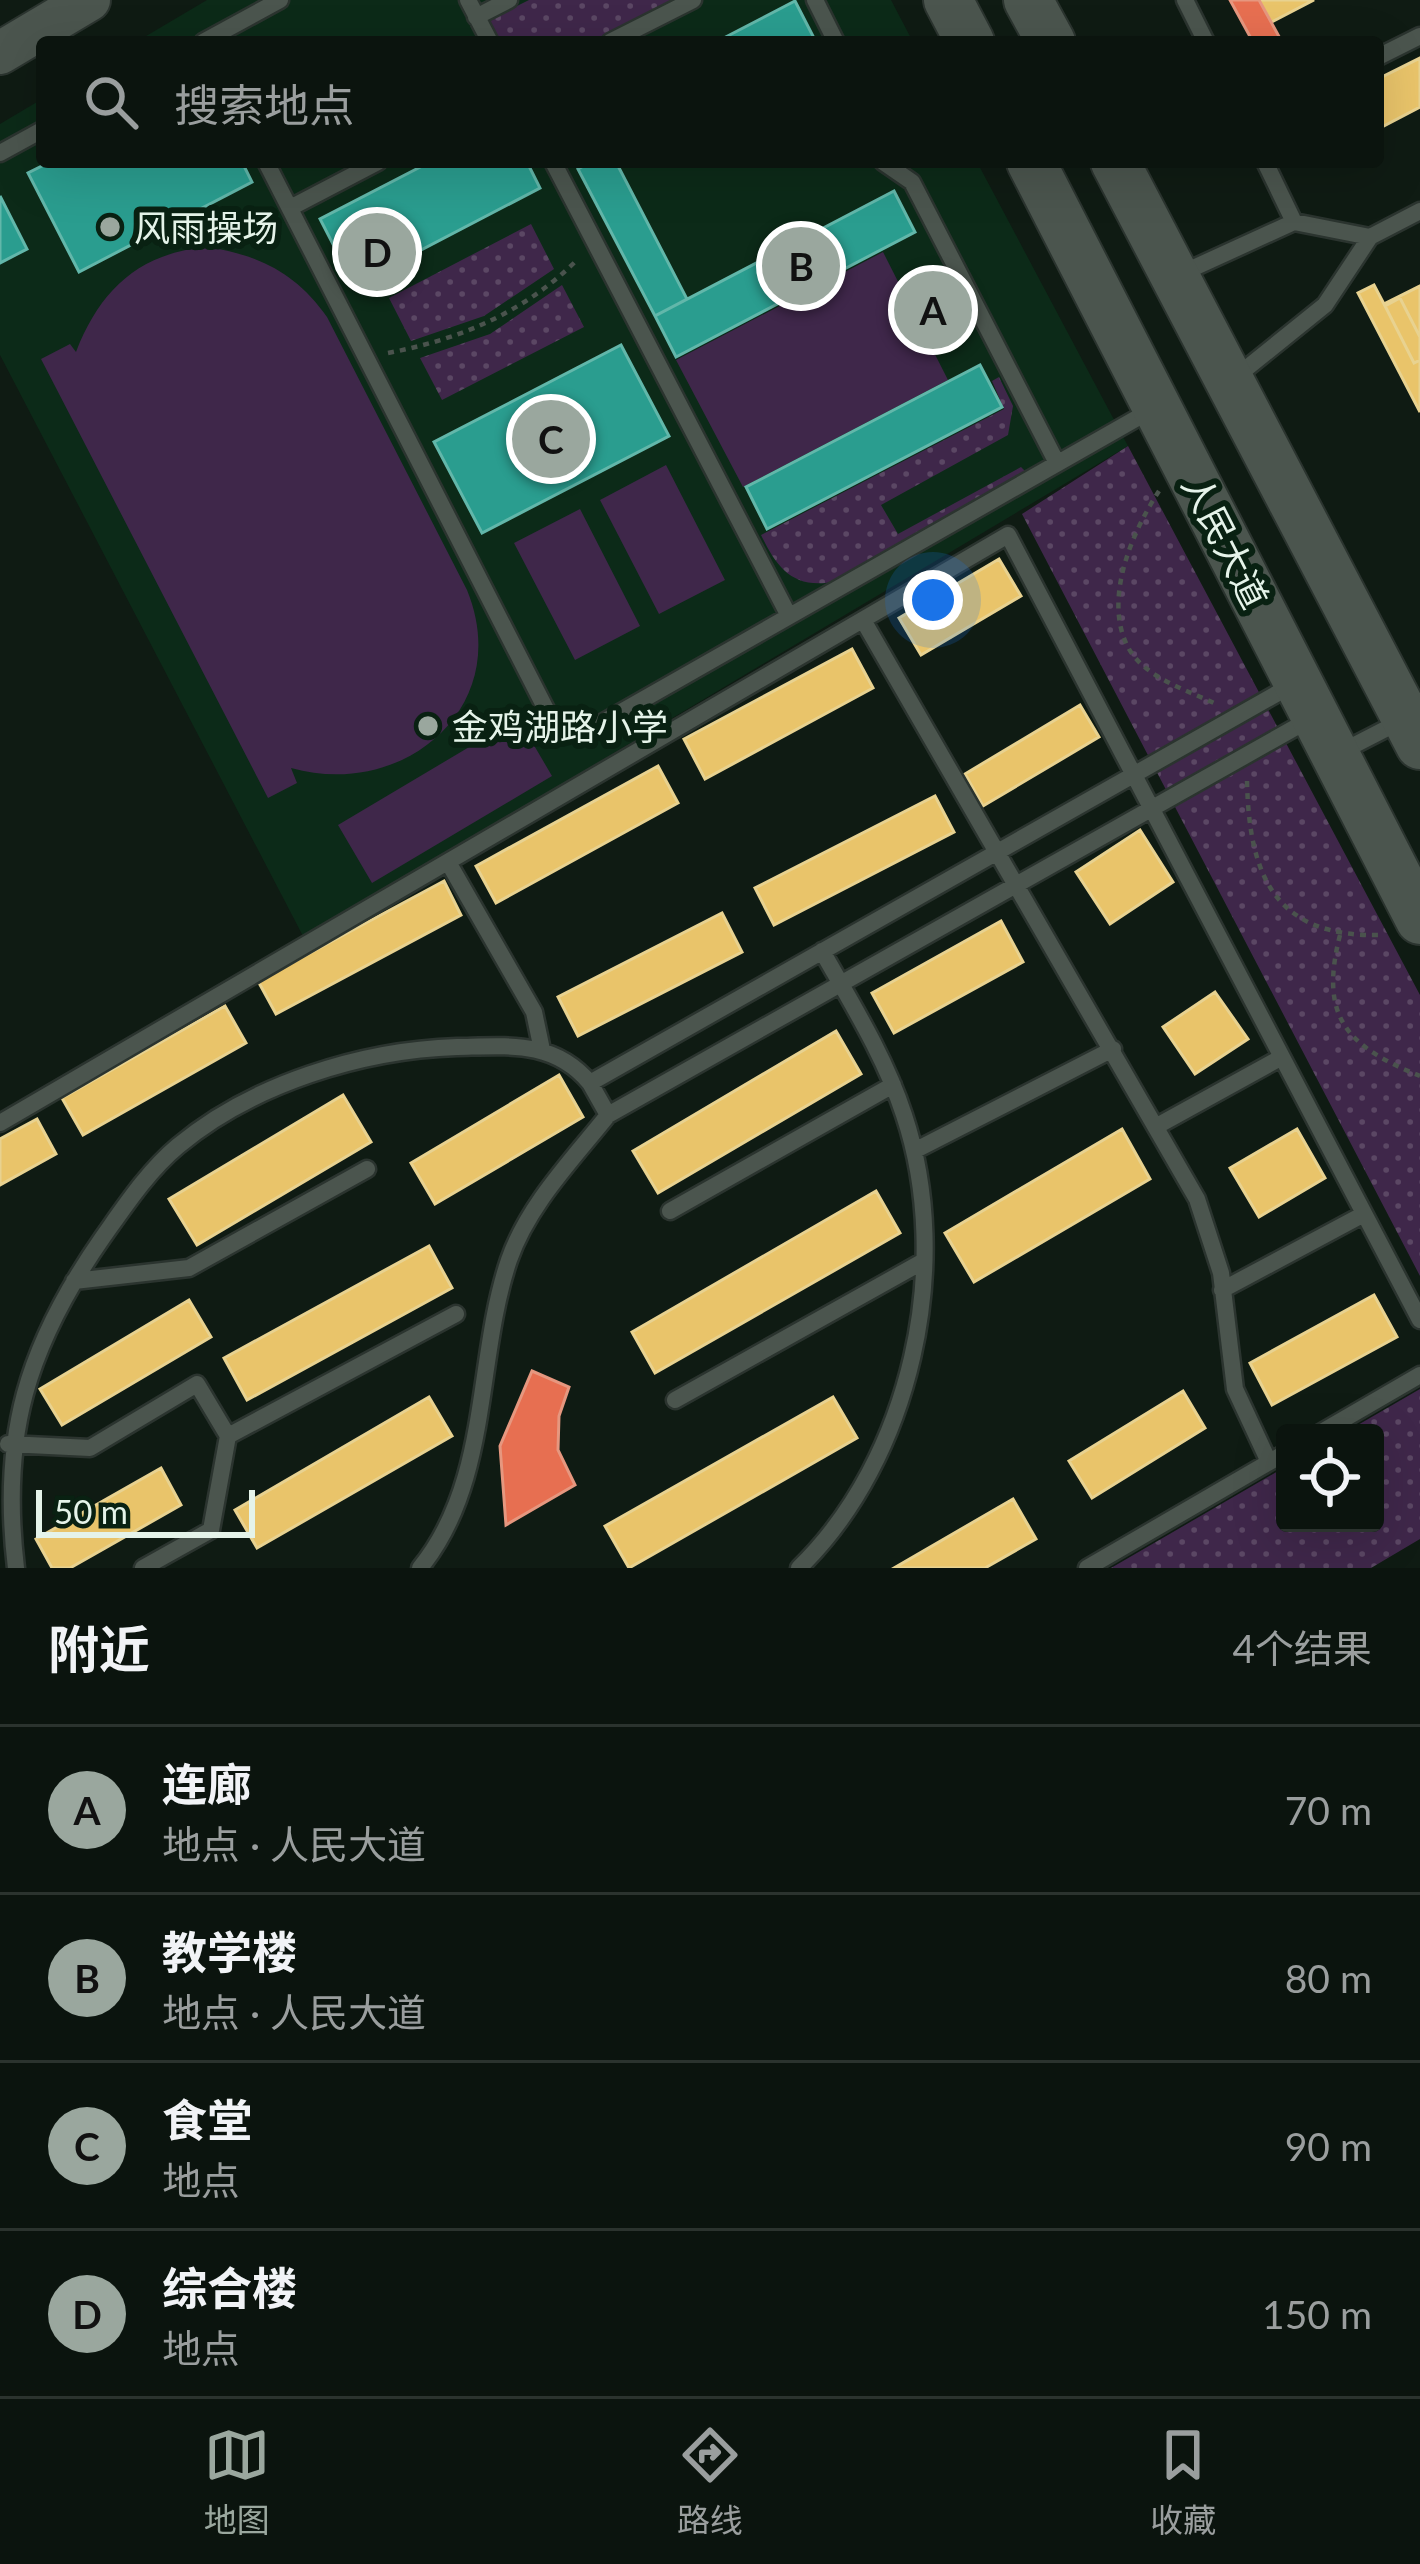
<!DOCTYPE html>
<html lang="zh">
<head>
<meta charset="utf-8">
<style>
	:root { --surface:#0b140e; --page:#19211c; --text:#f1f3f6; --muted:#9a9e9e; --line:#2b332e; --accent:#9aa79e }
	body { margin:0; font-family:Lato,"Noto Sans SC",sans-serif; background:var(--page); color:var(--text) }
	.controls { position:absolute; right:36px; bottom:36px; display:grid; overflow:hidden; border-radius:12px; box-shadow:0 12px 48px #0002 }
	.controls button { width:108px; height:108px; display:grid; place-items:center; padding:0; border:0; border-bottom:3px solid var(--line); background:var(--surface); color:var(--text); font:60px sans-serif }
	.scale { position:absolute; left:36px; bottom:30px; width:219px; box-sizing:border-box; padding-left:12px; border:6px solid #e5f3e9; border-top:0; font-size:33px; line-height:42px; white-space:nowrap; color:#e5f3e9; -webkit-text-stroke:9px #092112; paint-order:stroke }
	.you { position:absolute; left:933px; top:600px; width:42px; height:42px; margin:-30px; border:9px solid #fff; border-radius:50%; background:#1a73e8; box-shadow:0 0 0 18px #1a73e833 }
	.badge { display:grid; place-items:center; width:78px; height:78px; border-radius:50%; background:var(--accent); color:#111; font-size:39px; font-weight:700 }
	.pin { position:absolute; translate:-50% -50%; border:6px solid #fff; box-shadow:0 3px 12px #0006 }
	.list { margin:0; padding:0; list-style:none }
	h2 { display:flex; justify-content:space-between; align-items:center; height:156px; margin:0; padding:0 48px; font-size:51px }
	h2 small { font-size:39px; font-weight:400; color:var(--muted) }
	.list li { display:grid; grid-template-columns:78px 1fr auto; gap:36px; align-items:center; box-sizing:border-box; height:168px; padding:0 48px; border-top:3px solid var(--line) }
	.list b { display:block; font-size:45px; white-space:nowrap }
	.list p { margin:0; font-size:39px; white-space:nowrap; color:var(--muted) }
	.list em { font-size:39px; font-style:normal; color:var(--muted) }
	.icon { flex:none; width:66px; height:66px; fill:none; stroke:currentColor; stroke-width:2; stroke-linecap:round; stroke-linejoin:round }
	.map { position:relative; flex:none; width:1420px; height:1568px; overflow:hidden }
	.search { position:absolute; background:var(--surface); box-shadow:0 12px 48px #0002; left:36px; right:36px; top:36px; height:132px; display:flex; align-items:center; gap:30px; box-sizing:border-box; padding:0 42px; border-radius:12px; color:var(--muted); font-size:45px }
	.sheet { height:828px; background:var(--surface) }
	nav { display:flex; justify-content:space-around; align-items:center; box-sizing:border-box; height:168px; border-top:3px solid var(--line); background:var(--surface); font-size:33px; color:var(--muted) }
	nav a { display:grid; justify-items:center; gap:6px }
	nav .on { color:var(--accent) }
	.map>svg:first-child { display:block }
	.built { fill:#0c2a18 }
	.green { fill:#3f274a }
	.garden { fill:url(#garden-dots) }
	.homes { fill:#e9c46a; stroke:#e8d290; stroke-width:3 }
	.shops { fill:#e76f51; stroke:#e6977f; stroke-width:3 }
	.schools { fill:#2a9d8f; stroke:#62b7aa; stroke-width:3 }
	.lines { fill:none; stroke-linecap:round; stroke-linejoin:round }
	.service-casing { stroke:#2b342f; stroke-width:21 }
	.tertiary-casing { stroke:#2b342f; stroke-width:46 }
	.secondary-casing { stroke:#2b342f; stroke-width:52 }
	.path { stroke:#4a534d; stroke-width:4.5; stroke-dasharray:6 6; stroke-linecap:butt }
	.service { stroke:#4b554e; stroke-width:16 }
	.tertiary { stroke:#4b554e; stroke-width:42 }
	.secondary { stroke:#4b554e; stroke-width:48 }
	.poi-dot { fill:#9aa79e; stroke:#092112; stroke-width:4.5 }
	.labels { text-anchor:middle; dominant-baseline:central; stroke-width:12; stroke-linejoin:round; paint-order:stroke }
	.poi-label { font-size:36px; fill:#e5f3e9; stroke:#092112; text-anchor:start }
	.street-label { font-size:36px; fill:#e5f3e9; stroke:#092112 }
</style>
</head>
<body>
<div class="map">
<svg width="1420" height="1568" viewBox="0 0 1420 1568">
	<defs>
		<pattern id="garden-dots" width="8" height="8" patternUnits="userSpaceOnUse" patternTransform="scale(3)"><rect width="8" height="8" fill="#3f274a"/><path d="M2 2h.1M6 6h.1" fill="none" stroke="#5b4764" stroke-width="1.8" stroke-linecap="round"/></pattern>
	</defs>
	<rect width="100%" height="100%" fill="#0f1b13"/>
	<path class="built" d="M 207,0 L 891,0 L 913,42 L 136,42 Z
		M 42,99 L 42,162 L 977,162 L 1128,446 L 304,938 L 0,355 L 0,124 Z"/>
	<path class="green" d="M 207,247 C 259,255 296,273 327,317 L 467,590 C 515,707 403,800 291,768 L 297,783 L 268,798 L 41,359 L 70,344 L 76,352 C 100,290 139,253 207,247 Z
		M 883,252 L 948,380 L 743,487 L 676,360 Z
		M 666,465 L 725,580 L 659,614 L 600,500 Z
		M 580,509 L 640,626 L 575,660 L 514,543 Z
		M 518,718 L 552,776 L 372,883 L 338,825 Z"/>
	<path class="garden" d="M 529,0 L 673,0 L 591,42 L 501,42 L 489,20 Z
		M 531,224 L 554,269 L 484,316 L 411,341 L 389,298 Z
		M 562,285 L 584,327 L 442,400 L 420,358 L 490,334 Z
		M 999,377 L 1013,406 L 1008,435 L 881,505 L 898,534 L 1021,467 L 1026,472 L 833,582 C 793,589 777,568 761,535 L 1004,409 L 992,381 Z
		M 1128,446 L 1420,995 L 1420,1276 L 1022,514 Z
		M 1420,1389 L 1420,1539 L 1371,1568 L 1111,1568 L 1285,1467 L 1285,1523 L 1375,1523 L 1375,1433 L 1344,1433 Z"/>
	<path class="homes" d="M 1246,0 L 1314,0 L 1260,28 Z
		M 1420,58 L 1420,107 L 1378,129 L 1378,79 Z
		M 1374,285 L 1385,306 L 1400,298 L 1420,337 L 1420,412 L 1358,293 Z
		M 1420,286 L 1420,360 L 1414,363 L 1384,304 Z
		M 999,559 L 1021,596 L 921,655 L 899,618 Z
		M 852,649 L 873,688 L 705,779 L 684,739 Z
		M 1080,705 L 1099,737 L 983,806 L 965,774 Z
		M 658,766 L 678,803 L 496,903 L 476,866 Z
		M 935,796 L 954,832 L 774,925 L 755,888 Z
		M 1140,830 L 1173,882 L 1110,924 L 1076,872 Z
		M 444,881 L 461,915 L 276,1014 L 258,981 Z
		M 722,913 L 742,952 L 578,1036 L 558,997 Z
		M 1001,921 L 1023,962 L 894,1033 L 872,993 Z
		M 1215,992 L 1248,1039 L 1195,1074 L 1163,1027 Z
		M 225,1006 L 246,1043 L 83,1135 L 62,1098 Z
		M 836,1031 L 861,1074 L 658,1193 L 633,1151 Z
		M 559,1075 L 583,1117 L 435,1204 L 411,1163 Z
		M 343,1095 L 371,1142 L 197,1245 L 169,1199 Z
		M 37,1119 L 56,1154 L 0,1185 L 0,1139 Z
		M 1122,1129 L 1150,1179 L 974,1282 L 945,1233 Z
		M 1297,1129 L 1325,1178 L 1259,1217 L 1230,1168 Z
		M 876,1191 L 900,1233 L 655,1373 L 632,1332 Z
		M 429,1246 L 452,1288 L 247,1400 L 224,1358 Z
		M 1374,1295 L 1397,1337 L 1272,1405 L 1250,1363 Z
		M 189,1300 L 211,1337 L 62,1425 L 40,1389 Z
		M 1183,1391 L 1205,1428 L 1092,1498 L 1069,1461 Z
		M 429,1397 L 452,1436 L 257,1548 L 235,1510 Z
		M 833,1397 L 857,1438 L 629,1568 L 605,1526 Z
		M 161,1468 L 181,1505 L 70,1568 L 52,1568 L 36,1539 Z
		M 1013,1499 L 1036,1539 L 985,1568 L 894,1568 Z"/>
	<path class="shops" d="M 1230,0 L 1259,0 L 1282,42 L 1253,42 Z
		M 532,1371 L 569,1387 L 559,1416 L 558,1450 L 575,1485 L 506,1525 L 500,1446 Z"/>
	<path class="schools" d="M 795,1 L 816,42 L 716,42 Z
		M 50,162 L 242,162 L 252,182 L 79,272 L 28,173 Z
		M 430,162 L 527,162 L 540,188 L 354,285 L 320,219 Z
		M 591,162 L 616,162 L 687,299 L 655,316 L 578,169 Z
		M 894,191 L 915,232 L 676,357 L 655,316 Z
		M 0,196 L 27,249 L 0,263 Z
		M 931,268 L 966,335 L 933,351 L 899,284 Z
		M 621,345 L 669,436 L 482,533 L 434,442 Z
		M 980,365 L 1002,407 L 767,529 L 746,487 Z"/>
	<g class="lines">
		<defs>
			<path id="service" d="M 468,0 L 490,42
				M 815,0 L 836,42
				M 1185,0 L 1206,42
				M 476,17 L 509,0
				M 203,42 L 280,0
				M 610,42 L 693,0
				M 1378,57 L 1420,36
				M 0,153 L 42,130
				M 266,162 L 553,723 L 571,734 L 586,732 L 1153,409
				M 553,162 L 789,616
				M 883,162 L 912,182 L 1057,463
				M 1265,162 L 1294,222
				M 290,208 L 378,162
				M 1370,237 L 1420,211
				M 1178,275 L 1294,222 L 1370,237 L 1325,305 L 1232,380
				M 863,620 L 1197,1199 L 1221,1273 L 1235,1389 L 1269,1462
				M 1292,685 L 590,1083 L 608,1115 L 1314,717
				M 1337,754 L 1405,719
				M 448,862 L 534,1012 L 542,1050
				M 0,1123 L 1008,535 L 1420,1320
				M 1157,1126 L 1282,1057
				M 914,1151 L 1113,1049
				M 670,1211 L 893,1085
				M 74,1281 L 189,1268 L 367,1169
				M 1222,1290 L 1364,1214
				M 675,1400 L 922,1262
				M 1320,1433 L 1420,1375
				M 228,1436 L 456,1314
				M 8,1444 L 90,1448 L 197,1384 L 228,1436 L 211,1530 L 143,1568
				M 16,1568 C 0,1435 27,1346 103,1237 C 125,1206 148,1171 178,1146 C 252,1084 362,1050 457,1047 C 508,1046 554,1040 590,1083
				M 420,1568 C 491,1481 475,1360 509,1260 C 528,1205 573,1159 608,1115
				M 799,1568 C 911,1459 954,1265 904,1115 C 885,1057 852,1004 822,951
				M 1087,1568 L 1285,1453"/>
			<path id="tertiary" d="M 0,53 L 89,0"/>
			<path id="secondary" d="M 948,0 L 970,42
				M 1028,0 L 1051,42
				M 1031,162 L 1420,920
				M 1115,162 L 1420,745"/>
		</defs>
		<use href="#service" class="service-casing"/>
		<use href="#tertiary" class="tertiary-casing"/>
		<use href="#secondary" class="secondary-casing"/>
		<path class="path" d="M 388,353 C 461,339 525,312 578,259
			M 1159,491 C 1132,532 1102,601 1129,649 C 1145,677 1186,690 1214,703
			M 1247,781 C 1249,876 1275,938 1382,935
			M 1340,935 C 1319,1017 1346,1046 1420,1076"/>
		<use href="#service" class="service"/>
		<use href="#tertiary" class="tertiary"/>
		<use href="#secondary" class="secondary"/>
	</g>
	<g class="poi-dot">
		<circle cx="110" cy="227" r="12"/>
		<circle cx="428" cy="726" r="12"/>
	</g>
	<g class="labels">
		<g class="poi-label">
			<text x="134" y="227">风雨操场</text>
			<text x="452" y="726">金鸡湖路小学</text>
		</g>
		<g class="street-label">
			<text transform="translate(1226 541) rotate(63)">人民大道</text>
		</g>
	</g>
</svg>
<div class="controls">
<button><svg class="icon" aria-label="locate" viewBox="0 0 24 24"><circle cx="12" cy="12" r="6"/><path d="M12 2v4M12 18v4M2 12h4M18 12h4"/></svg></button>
</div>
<div class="scale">50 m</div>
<div class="you"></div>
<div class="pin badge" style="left:933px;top:310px">A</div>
<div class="pin badge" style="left:801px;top:266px">B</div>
<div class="pin badge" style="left:551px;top:439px">C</div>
<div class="pin badge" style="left:377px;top:252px">D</div>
<div class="search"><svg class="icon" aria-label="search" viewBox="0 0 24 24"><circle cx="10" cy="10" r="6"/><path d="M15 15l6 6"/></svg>搜索地点</div>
</div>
<section class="sheet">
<h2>附近<small>4个结果</small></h2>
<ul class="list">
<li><span class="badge">A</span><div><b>连廊</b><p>地点 · 人民大道</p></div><em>70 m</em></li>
<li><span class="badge">B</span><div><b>教学楼</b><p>地点 · 人民大道</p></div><em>80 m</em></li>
<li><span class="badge">C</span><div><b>食堂</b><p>地点</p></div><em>90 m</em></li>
<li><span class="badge">D</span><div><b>综合楼</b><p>地点</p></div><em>150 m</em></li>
</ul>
</section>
<nav>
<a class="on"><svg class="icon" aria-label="map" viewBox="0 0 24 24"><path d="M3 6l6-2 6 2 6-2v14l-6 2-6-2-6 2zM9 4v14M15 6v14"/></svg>地图</a>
<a><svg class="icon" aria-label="directions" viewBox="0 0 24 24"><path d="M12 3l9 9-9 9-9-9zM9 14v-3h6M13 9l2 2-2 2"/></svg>路线</a>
<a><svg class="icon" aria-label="saved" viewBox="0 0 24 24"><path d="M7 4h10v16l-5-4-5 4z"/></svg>收藏</a>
</nav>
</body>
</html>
